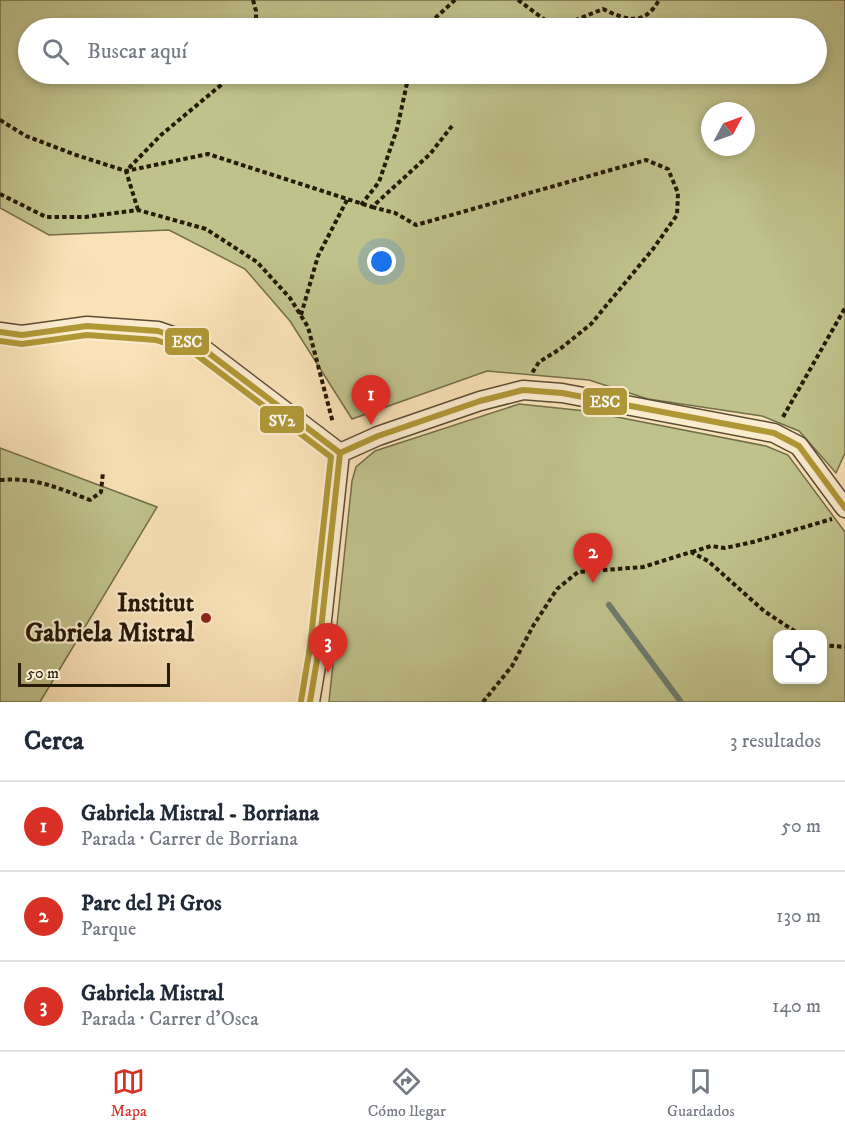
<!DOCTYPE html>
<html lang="es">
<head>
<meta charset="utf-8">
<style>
	:root { --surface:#fff; --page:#f2f2f3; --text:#1f2937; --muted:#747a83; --line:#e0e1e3; --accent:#d93025 }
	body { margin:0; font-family:"IM FELL DW Pica",serif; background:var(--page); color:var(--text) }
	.controls { position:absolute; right:18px; bottom:18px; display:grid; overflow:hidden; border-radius:12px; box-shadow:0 3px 9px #0003 }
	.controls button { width:54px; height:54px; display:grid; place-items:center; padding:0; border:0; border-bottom:2px solid var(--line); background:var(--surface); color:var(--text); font:30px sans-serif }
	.compass { position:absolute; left:701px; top:102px; width:54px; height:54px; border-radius:50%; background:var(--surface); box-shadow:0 3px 9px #0003; rotate:49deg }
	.scale { position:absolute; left:18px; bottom:15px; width:152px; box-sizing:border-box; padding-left:6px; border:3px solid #261a09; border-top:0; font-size:16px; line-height:21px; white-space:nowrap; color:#261a09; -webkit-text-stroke:4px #fbecd0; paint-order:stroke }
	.you { position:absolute; left:382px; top:262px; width:21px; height:21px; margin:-15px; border:4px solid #fff; border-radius:50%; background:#1a73e8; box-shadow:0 0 0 9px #1a73e833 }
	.badge { display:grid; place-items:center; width:39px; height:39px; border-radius:50%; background:var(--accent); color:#fff; font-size:20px; font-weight:700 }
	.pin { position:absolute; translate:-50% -50px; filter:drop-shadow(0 2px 3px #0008) }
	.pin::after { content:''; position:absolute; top:32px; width:21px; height:18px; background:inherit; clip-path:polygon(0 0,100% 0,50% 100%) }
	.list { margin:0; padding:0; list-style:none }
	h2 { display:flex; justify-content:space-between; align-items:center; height:78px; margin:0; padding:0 24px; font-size:26px }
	h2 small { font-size:20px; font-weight:400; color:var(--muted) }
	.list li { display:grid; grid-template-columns:39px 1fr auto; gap:18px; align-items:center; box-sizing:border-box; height:90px; padding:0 24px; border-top:2px solid var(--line) }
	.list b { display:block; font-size:22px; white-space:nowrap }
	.list p { margin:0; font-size:20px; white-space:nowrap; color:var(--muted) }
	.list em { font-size:20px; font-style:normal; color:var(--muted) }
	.icon { flex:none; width:33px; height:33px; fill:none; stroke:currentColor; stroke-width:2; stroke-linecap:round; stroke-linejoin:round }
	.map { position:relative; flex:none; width:845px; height:702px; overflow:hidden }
	.search { position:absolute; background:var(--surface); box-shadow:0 3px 9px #0003; left:18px; right:18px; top:18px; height:66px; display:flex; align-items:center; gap:15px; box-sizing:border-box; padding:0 21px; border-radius:33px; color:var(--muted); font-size:22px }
	.sheet { height:348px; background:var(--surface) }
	nav { display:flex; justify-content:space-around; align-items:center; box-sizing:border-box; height:84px; border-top:2px solid var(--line); background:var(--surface); font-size:16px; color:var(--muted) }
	nav a { display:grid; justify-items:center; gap:3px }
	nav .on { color:var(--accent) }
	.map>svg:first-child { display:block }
	.green { fill:#c0c28c; stroke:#736e4a; stroke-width:1.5; fill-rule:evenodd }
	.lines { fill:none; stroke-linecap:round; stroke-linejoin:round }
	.stream { stroke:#6e7c6f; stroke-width:6 }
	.minor-casing { stroke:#5b4c34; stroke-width:21 }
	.path { stroke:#261a09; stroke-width:4; stroke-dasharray:4.5 3; stroke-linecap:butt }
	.minor { stroke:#fbecd0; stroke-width:18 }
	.bus-1-casing { stroke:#fbecd0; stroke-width:10 }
	.bus-2-casing { stroke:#fbecd0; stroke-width:10 }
	.bus-1 { stroke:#af9736; stroke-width:6 }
	.bus-2 { stroke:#af9736; stroke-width:6 }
	.poi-dot { fill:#8f2418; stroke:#fbecd0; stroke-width:2 }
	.labels { text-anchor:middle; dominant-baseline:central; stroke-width:4.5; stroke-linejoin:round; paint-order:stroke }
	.poi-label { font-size:26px; font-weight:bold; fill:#261a09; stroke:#fbecd0; text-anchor:end }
	.line-badge { stroke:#fbecd0; stroke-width:2 }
	.badge-label { font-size:16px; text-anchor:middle; font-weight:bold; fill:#fff }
</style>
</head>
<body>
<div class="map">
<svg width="845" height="702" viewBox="0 0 845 702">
	<rect width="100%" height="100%" fill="#f9e2b7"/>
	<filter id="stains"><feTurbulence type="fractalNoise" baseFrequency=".00333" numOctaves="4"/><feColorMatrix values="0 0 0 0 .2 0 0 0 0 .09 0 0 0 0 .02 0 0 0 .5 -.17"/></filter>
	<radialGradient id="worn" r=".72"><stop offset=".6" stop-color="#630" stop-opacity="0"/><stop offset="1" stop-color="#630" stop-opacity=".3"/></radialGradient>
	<path class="green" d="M 0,0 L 845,0 L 845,453 L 836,473 L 799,431 L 762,416 L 648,399 L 589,380 L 487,371 L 352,419 L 290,321 L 245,269 L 169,230 L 49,235 L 0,208 ZM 28,28 L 816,28 L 816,74 L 28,74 ZM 710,111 L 746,111 L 746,147 L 710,147 Z
		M 519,404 L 586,411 L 766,446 L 788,455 L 845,532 L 845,702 L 329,702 L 352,481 L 356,467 L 375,451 ZM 778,634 L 822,634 L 822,680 L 778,680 Z
		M 0,448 L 157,507 L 40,702 L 0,702 Z"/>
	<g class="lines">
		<path class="stream" d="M 609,605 L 681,702"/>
		<defs>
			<path id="minor" d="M 0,332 L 22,335 L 87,326 L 158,331 L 198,345 L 340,453
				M 340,453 L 378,436 L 480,401 L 523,390 L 562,393 L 774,433 L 799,446 L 845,508
				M 310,702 L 319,648 L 340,453"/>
		</defs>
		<use href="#minor" class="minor-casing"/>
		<path class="path" d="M 253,0 L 256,11 L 256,28
			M 518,0 L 556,28 L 603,9 C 626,20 644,27 659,0
			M 424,28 L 455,0
			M 0,120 L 26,136 L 76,155 L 126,171 L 208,154 L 372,207 L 430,154 L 452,126
			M 0,194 L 46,217 L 85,217 L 138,210 L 206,229 L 257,262 L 290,298 L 308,327 L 333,423
			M 361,205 L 379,182 L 397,129 L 409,74
			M 372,207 L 395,213 L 416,225 L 646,160 L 668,169 L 678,193 L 677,215 L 653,249 L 591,324 L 560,349 L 539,362 L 532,373
			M 138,210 L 126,171 L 161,135 L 221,85 L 230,74
			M 301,315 L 318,256 L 347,200
			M 783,417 L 845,308
			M 0,480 C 35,477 58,488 90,500 L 101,492 L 103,472
			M 692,552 L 711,546 L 725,548 L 753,542 L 832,519
			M 822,645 L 845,647
			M 483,702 L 512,666 L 533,626 L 557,589 L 578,572 L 643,567 L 691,552 L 708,561 L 764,611 L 799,634"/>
		<use href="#minor" class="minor"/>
		<defs>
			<path id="bus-1" d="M 0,332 L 22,335 L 87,326 L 158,331 L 198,345 L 340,453
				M 340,453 L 378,436 L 480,401 L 523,390 L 562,393 L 774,433 L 799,446 L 845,508
				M 310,702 L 319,648 L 340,453"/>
			<path id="bus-2" d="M 0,341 L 22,344 L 87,335 L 156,340 L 194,353 L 331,457 L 310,647 L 301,701"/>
		</defs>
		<use href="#bus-1" class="bus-1-casing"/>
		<use href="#bus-2" class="bus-2-casing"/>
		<use href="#bus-1" class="bus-1"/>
		<use href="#bus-2" class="bus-2"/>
	</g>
	<circle class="poi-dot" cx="206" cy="618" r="6"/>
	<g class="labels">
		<g class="poi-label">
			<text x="194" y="603">Institut<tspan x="194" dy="30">Gabriela Mistral</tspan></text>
		</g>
	</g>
	<g class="line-badge">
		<rect x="164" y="327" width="46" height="29" rx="6" fill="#af9736"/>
		<rect x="582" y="387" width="46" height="29" rx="6" fill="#af9736"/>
		<rect x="259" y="405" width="46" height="29" rx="6" fill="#af9736"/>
	</g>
	<g class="badge-label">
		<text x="187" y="347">ESC</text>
		<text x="605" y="407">ESC</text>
		<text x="282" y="426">SV2</text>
	</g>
	<rect width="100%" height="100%" filter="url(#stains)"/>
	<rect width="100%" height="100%" fill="url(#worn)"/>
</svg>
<div class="controls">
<button><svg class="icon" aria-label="locate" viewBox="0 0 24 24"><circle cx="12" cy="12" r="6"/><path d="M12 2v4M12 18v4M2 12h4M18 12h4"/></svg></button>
</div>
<svg class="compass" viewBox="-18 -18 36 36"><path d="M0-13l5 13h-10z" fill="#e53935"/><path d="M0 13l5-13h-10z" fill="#747a83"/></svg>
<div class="scale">50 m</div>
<div class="you"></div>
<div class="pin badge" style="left:371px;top:425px">1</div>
<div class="pin badge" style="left:593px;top:583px">2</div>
<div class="pin badge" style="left:328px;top:673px">3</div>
<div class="search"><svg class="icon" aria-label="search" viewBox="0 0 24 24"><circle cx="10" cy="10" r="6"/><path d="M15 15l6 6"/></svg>Buscar aquí</div>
</div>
<section class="sheet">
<h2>Cerca<small>3 resultados</small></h2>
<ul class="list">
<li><span class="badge">1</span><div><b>Gabriela Mistral - Borriana</b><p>Parada · Carrer de Borriana</p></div><em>50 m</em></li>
<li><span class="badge">2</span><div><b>Parc del Pi Gros</b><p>Parque</p></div><em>130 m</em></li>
<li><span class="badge">3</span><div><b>Gabriela Mistral</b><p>Parada · Carrer d'Osca</p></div><em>140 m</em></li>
</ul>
</section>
<nav>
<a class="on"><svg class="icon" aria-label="map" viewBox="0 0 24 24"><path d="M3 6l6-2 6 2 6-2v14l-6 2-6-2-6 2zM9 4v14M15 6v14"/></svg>Mapa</a>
<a><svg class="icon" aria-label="directions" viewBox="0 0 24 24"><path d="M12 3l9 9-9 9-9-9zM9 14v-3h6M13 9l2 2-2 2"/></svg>Cómo llegar</a>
<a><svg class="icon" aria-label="saved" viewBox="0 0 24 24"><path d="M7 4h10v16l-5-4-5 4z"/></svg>Guardados</a>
</nav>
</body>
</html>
